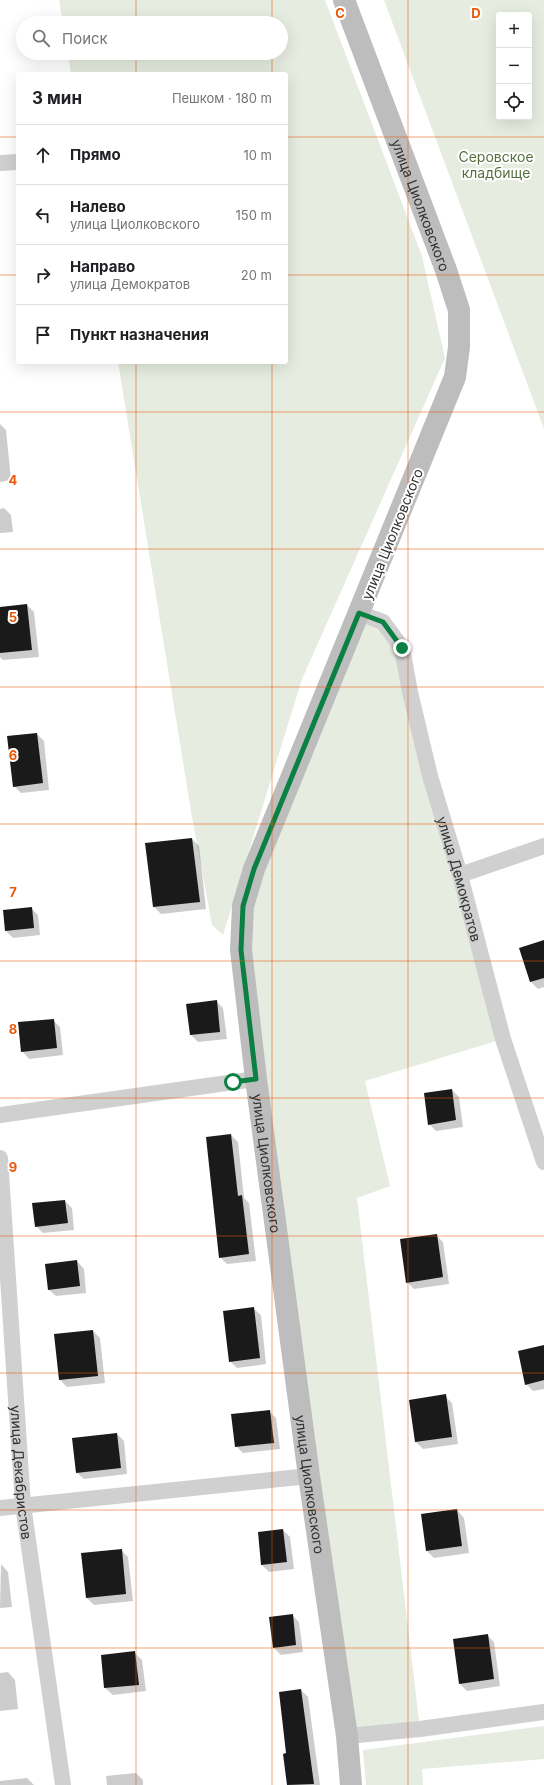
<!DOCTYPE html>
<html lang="ru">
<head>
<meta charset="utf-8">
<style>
	:root { --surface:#fff; --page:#f6f6f6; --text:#202124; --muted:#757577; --line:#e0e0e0 }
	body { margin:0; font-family:Inter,sans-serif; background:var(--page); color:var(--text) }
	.controls { position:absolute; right:12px; top:12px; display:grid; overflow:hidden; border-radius:4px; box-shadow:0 4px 16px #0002 }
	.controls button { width:36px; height:36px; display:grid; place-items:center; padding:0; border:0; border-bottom:1px solid var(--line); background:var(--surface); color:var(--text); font:20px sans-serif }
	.stop { position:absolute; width:12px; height:12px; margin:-9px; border:3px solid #0b8043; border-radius:50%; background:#fff }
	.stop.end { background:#0b8043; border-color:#fff; box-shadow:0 1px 4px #0008 }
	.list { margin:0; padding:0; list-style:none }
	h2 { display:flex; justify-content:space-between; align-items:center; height:52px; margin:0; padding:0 16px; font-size:17px }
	h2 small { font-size:13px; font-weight:400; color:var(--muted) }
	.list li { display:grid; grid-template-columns:26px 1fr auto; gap:12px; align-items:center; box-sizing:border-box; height:60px; padding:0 16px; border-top:1px solid var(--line) }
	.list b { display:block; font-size:15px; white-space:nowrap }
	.list p { margin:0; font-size:13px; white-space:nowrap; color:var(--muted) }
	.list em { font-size:13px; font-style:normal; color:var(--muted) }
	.icon { flex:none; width:22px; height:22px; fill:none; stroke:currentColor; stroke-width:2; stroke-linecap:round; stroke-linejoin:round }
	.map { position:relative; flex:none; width:544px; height:1785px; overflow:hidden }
	.search { position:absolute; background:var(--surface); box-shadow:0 4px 16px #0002; left:16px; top:16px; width:272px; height:44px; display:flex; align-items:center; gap:10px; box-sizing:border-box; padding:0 14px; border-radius:22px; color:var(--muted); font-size:15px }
	.panel { position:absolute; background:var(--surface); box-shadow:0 4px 16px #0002; left:16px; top:72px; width:272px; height:292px; border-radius:4px }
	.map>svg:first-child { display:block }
	.green { fill:#e6ecdf; fill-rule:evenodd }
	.shadow { fill:#0003 }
	.building { fill:#1a1a1a }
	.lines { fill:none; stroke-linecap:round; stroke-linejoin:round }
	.street { stroke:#d0d0d0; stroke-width:16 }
	.secondary { stroke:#bdbdbd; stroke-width:22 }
	.route { stroke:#0b8043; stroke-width:5 }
	.grid { fill:none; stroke:#e8590c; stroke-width:1; stroke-opacity:0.55 }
	.labels { text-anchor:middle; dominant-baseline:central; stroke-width:4; stroke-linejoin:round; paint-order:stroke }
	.park-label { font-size:14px; fill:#56703f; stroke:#fff }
	.street-label { font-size:14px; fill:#333; stroke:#fff }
	.grid-label { font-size:13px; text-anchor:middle; font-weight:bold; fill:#e8590c; stroke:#fff; stroke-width:4; stroke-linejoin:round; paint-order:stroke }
</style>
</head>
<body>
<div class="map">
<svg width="544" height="1785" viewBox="0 0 544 1785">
	<rect width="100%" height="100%" fill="#fff"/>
	<path class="green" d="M 59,0 L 325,0 L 422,256 L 445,358 L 302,679 L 223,935 L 212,925 L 192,817 L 118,362 L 286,362 L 286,74 L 71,74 L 68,53 L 281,53 L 281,23 L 63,23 Z
		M 384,0 L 544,0 L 544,429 ZM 499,15 L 529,15 L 529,117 L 499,117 Z
		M 359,613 L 402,648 L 503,1039 L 365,1081 L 390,1186 L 357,1198 L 420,1729 L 347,1736 L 243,906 Z
		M 544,1726 L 544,1759 L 422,1769 L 423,1785 L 366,1785 L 363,1750 Z"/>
	<path class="shadow" d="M 0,424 L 6,430 L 11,480 L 0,482 Z
		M 4,508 L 11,515 L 13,532 L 0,533 L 0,509 Z
		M 27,605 L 34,612 L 39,657 L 3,660 L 0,657 L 0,608 Z
		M 37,734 L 44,741 L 49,790 L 21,793 L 14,786 Z
		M 192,839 L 199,846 L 206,909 L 161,914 L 154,907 L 147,844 Z
		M 31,908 L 38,915 L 40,935 L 13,938 L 6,931 Z
		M 544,942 L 544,987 L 538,989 L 531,982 L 521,949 Z
		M 216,1001 L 223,1008 L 227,1039 L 198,1042 L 191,1035 L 188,1005 Z
		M 53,1020 L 60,1027 L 63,1055 L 29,1059 L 22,1051 Z
		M 452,1090 L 459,1097 L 463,1127 L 436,1131 L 429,1124 Z
		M 231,1135 L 238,1142 L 244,1198 L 249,1203 L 256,1261 L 227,1264 L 220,1257 Z
		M 65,1201 L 72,1208 L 74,1230 L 43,1233 L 36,1226 Z
		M 436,1235 L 443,1242 L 449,1284 L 414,1289 L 407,1282 Z
		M 77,1261 L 84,1269 L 86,1293 L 56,1296 L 48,1289 Z
		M 253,1308 L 261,1315 L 266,1364 L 237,1368 L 230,1361 Z
		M 93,1331 L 100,1338 L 105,1383 L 67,1387 L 60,1380 Z
		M 544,1347 L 544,1389 L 533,1391 L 526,1384 Z
		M 445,1396 L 452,1403 L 458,1444 L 423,1449 L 416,1442 L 410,1401 Z
		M 269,1411 L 276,1418 L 280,1449 L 243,1453 L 236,1446 Z
		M 117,1434 L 124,1441 L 127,1474 L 84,1479 L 76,1472 Z
		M 457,1510 L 464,1518 L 469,1553 L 434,1558 L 427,1551 L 422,1515 Z
		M 283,1530 L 290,1537 L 294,1569 L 269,1572 L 262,1565 Z
		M 121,1550 L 128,1557 L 133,1601 L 94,1605 L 87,1598 Z
		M 1,1564 L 8,1572 L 12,1607 L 0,1608 Z
		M 292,1615 L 299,1622 L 303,1652 L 281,1655 L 274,1648 Z
		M 487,1635 L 494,1642 L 500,1686 L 467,1691 L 460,1684 Z
		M 135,1653 L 142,1660 L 146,1691 L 113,1695 L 105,1688 Z
		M 8,1672 L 15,1680 L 18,1709 L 0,1711 L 0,1673 Z
		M 301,1690 L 308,1697 L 320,1785 L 288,1785 L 284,1755 L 287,1754 Z
		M 136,1773 L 143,1780 L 143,1785 L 107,1785 L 106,1776 Z
		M 27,1778 L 34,1785 L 0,1785 L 0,1781 Z"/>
	<path class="building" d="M 27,604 L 32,650 L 0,653 L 0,607 Z
		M 37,733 L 43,783 L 13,787 L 7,736 Z
		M 192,838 L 200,902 L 153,907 L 145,843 Z
		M 32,907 L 34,928 L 5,931 L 3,910 Z
		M 544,940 L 544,978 L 530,982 L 519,948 Z
		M 217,1000 L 220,1032 L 190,1035 L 186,1004 Z
		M 54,1019 L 57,1048 L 21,1052 L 18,1022 Z
		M 452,1089 L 456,1120 L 428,1125 L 424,1093 Z
		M 231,1134 L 238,1196 L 242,1195 L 249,1254 L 219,1258 L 206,1137 Z
		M 65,1200 L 68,1223 L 35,1227 L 32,1203 Z
		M 437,1234 L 443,1277 L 406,1283 L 400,1239 Z
		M 77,1260 L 80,1286 L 48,1290 L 45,1264 Z
		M 254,1307 L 260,1358 L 229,1362 L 223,1311 Z
		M 93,1330 L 98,1376 L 59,1380 L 54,1334 Z
		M 544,1345 L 544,1380 L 525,1385 L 518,1351 Z
		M 446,1394 L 452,1437 L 415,1442 L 409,1400 Z
		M 270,1410 L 274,1443 L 235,1447 L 231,1414 Z
		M 117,1433 L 121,1468 L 76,1473 L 72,1438 Z
		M 457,1509 L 462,1546 L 426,1551 L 421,1514 Z
		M 283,1529 L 287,1562 L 261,1565 L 258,1532 Z
		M 122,1549 L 126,1594 L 86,1598 L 81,1553 Z
		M 293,1614 L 296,1645 L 273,1648 L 269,1617 Z
		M 488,1634 L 494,1679 L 459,1684 L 453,1639 Z
		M 135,1651 L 139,1685 L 104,1688 L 101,1655 Z
		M 301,1689 L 314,1784 L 287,1785 L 283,1754 L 286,1753 L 279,1692 Z"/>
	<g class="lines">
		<g class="street">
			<path d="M 0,163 L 18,162"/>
			<path id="s1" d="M 359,613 L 383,622 L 402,648 L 410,692 L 430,776 L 460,875 L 503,1039 L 544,1162"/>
			<path d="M 460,875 L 544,846"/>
			<path d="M 0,1115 L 256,1079"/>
			<path id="s2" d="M 0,1158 L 23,1505 L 63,1785"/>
			<path d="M 0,1508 L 309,1476"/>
			<path d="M 347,1736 L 420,1729 L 544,1712"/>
		</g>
		<path class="secondary" id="s3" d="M 344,0 L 446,270 L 459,310 L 459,347 L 455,377 L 254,869 L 243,906 L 241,950 L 256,1079 L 309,1476 L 347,1736 L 351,1785"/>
	</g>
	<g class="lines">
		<path class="route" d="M 233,1082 L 256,1079 L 241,950 L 243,906 L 254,869 L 359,613 L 383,622 L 402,648"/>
	</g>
	<path class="grid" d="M 136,0 L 136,23M 272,0 L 272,23M 408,0 L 408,1785M 136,53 L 136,74M 272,53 L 272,74M 0,137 L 18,137M 286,137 L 544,137M 0,275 L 18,275M 286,275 L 544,275M 136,362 L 136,1785M 272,362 L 272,1785M 0,412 L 544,412M 0,549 L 544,549M 0,687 L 544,687M 0,824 L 544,824M 0,961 L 544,961M 0,1098 L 544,1098M 0,1236 L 544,1236M 0,1373 L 544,1373M 0,1510 L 544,1510M 0,1648 L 544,1648"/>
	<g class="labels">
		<g class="park-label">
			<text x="496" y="156">Серовское<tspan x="496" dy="16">кладбище</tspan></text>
		</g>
		<g class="street-label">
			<text stroke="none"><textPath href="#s3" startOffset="219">улица Циолковского</textPath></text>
			<text transform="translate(392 534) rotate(-68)">улица Циолковского</text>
			<text stroke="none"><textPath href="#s1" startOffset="296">улица Демократов</textPath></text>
			<text stroke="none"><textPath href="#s3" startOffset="1227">улица Циолковского</textPath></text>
			<text stroke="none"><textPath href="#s2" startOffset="315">улица Декабристов</textPath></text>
			<text stroke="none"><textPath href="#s3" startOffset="1551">улица Циолковского</textPath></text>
		</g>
	</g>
	<g class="grid-label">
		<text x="340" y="18">C</text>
		<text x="476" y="18">D</text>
		<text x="13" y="485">4</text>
		<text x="13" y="622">5</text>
		<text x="13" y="760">6</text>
		<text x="13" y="897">7</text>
		<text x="13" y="1034">8</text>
		<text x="13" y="1172">9</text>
	</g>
</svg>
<div class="controls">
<button>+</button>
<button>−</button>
<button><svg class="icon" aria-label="locate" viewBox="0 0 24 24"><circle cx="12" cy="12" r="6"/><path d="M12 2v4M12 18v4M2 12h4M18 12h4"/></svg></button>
</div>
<div class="stop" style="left:233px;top:1082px"></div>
<div class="stop end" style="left:402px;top:648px"></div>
<div class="search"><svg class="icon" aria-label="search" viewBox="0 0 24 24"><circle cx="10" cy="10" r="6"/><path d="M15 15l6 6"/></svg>Поиск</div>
<section class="panel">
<h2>3 мин<small>Пешком · 180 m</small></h2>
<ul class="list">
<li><svg class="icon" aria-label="ahead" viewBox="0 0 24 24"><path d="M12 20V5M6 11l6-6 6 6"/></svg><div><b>Прямо</b></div><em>10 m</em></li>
<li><svg class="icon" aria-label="left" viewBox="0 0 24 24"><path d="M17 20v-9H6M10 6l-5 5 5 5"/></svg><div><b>Налево</b><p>улица Циолковского</p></div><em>150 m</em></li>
<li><svg class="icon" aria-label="right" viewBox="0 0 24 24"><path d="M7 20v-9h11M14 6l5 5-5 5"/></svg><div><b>Направо</b><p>улица Демократов</p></div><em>20 m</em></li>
<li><svg class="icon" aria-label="arrive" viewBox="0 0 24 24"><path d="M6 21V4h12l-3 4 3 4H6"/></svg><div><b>Пункт назначения</b></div></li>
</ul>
</section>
</div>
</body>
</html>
